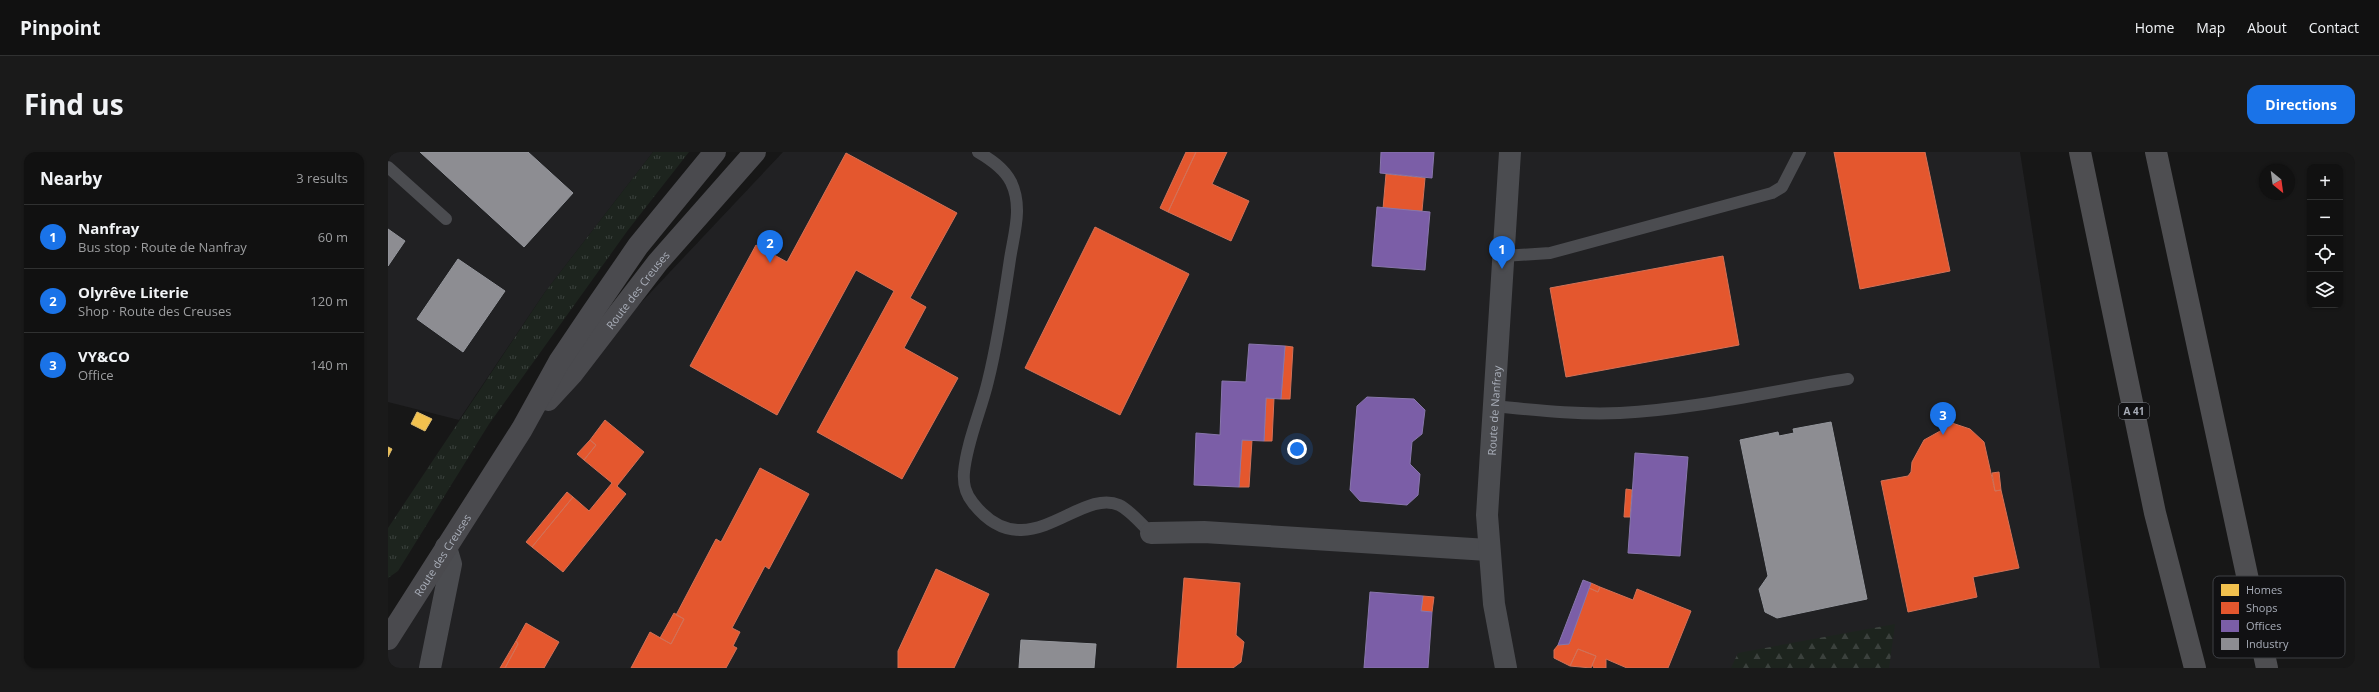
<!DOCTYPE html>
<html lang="en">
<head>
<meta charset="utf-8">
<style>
	:root { --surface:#111; --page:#1a1a1a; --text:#f1f3f6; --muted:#9c9d9f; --line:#303131; --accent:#1a73e8 }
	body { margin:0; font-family:"Open Sans",sans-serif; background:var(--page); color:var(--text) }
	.controls { position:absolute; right:12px; top:12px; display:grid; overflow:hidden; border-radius:8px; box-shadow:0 1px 3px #0004 }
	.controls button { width:36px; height:36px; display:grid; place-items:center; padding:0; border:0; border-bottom:1px solid var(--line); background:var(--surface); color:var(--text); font:20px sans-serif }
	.compass { position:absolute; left:1871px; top:12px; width:36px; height:36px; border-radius:50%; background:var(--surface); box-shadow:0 1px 3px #0004; rotate:151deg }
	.you { position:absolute; left:909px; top:297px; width:14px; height:14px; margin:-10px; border:3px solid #fff; border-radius:50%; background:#1a73e8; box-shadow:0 0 0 6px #1a73e833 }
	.badge { display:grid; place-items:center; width:26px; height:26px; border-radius:50%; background:var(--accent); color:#fff; font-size:13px; font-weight:700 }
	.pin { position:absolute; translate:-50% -33px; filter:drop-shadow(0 1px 2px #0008) }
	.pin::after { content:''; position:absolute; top:21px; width:14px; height:12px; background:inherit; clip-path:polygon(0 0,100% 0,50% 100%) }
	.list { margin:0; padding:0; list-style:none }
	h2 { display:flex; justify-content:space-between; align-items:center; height:52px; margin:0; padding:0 16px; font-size:17px }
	h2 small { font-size:13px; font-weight:400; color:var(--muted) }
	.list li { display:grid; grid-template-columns:26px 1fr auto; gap:12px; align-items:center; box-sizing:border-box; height:64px; padding:0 16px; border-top:1px solid var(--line) }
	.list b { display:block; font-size:15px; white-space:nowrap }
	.list p { margin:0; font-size:13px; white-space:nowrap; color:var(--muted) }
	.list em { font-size:13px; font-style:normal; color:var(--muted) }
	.icon { flex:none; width:22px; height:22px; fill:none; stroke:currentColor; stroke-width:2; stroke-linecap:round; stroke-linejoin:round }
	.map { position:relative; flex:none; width:1967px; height:516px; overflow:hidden; border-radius:12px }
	header { display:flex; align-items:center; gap:24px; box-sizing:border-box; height:56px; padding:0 20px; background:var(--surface); border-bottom:1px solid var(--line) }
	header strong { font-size:19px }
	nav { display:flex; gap:22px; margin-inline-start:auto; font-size:14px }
	.intro { display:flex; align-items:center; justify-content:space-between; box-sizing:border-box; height:96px; padding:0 24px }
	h1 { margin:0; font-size:28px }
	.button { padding:10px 18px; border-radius:12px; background:var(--accent); color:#fff; font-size:14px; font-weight:700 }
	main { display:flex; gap:24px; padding:0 24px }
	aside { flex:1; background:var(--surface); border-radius:12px; box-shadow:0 1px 3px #0004 }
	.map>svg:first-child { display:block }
	.built { fill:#212123 }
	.grass { fill:url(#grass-tufts) }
	.forest { fill:url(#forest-firs) }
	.homes { fill:#f2c14e; stroke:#dcbb6e }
	.shops { fill:#e4572e; stroke:#d27157 }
	.offices { fill:#7b5ea7; stroke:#8876ac }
	.industry { fill:#8d8d92; stroke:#95979d }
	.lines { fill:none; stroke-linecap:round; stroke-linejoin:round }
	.service { stroke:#4b4c50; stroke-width:12 }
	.minor { stroke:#4b4c50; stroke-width:22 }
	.secondary { stroke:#4a4a4e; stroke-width:22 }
	.motorway { stroke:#4e4e51; stroke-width:22 }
	.labels { text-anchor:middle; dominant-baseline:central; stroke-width:4; stroke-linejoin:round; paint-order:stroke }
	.shield { fill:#111113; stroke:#7b7e86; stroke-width:1 }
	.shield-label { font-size:10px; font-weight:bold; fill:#a8adb8 }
	.street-label { font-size:11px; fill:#a8adb8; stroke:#111113 }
	.key { fill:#111113; stroke:#3e4045; stroke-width:1 }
	.key-label { font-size:11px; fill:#a8adb8 }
</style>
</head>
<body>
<header>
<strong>Pinpoint</strong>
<nav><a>Home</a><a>Map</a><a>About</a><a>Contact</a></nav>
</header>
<div class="intro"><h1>Find us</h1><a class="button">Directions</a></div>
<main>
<aside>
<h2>Nearby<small>3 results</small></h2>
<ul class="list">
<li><span class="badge">1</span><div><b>Nanfray</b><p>Bus stop · Route de Nanfray</p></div><em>60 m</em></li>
<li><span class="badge">2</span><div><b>Olyrêve Literie</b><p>Shop · Route des Creuses</p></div><em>120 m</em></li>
<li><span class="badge">3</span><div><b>VY&amp;CO</b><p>Office</p></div><em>140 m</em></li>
</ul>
</aside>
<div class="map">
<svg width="1967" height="516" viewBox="0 0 1967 516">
	<defs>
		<pattern id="grass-tufts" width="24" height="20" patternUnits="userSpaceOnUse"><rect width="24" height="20" fill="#1d241e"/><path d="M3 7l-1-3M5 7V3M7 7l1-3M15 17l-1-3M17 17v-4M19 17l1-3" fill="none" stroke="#3b413d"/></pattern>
		<pattern id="forest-firs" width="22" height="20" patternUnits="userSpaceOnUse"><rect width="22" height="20" fill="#1d241e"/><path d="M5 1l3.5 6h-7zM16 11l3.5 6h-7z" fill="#3b413d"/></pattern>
	</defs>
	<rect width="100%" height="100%" fill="#171717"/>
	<path class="built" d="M 0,0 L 265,0 L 157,140 L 71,268 L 0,250 Z
		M 395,0 L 1632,0 L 1712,516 L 0,516 L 0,487 L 134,277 Z"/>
	<path class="grass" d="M 265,0 L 301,0 L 240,78 L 101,272 L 10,419 L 0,426 L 0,376 L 157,140 Z"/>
	<path class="forest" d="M 1507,472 L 1501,516 L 1343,516 L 1350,501 Z"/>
	<path class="homes" d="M 29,260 L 44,267 L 37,279 L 23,272 Z
		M 0,295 L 4,297 L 0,305 Z"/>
	<path class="shops" d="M 798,0 L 808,0 L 780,60 L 772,56 Z
		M 808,0 L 839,0 L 824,32 L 861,49 L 843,89 L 780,60 Z
		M 1446,0 L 1537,0 L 1562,119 L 1472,137 Z
		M 458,1 L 569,61 L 522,146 L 538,155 L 516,196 L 570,226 L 514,327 L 429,280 L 506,139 L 468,118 L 389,263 L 302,214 L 368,93 L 399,110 Z
		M 998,22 L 1037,26 L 1034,59 L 995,57 Z
		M 707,75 L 801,122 L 732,263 L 637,216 Z
		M 1335,104 L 1351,193 L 1178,225 L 1162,136 Z
		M 897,194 L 905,195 L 902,247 L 893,247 Z
		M 878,246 L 886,246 L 884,289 L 876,289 Z
		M 217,268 L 256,300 L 229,334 L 238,342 L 175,420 L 144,395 L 185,345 L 201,359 L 224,331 L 196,308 L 208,293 L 202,288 Z
		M 1561,270 L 1582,277 L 1596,290 L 1607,339 L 1613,338 L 1631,416 L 1585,425 L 1589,445 L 1520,460 L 1493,329 L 1520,324 L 1523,320 L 1524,310 L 1536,288 L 1554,278 L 1553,271 Z
		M 202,288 L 208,293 L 196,308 L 189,302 Z
		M 854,288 L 864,288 L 861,335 L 851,335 Z
		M 372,316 L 421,342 L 381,417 L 377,414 L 344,476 L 352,480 L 345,494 L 349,496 L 338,516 L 243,516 L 262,480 L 283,492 L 296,467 L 288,463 L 328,387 L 333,390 Z
		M 1611,320 L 1613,338 L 1607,339 L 1604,321 Z
		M 1238,337 L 1244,338 L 1242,365 L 1236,365 Z
		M 179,340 L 185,345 L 144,395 L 138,390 Z
		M 548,417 L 601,442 L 566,516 L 510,516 L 510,499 Z
		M 796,426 L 852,431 L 848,483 L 856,490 L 853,510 L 845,516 L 789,516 Z
		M 1203,431 L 1212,435 L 1210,440 L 1201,436 Z
		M 1212,435 L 1245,448 L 1249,437 L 1303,459 L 1280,516 L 1239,516 L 1218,507 L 1218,516 L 1206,516 L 1204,513 L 1208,504 L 1190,497 L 1182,514 L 1166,506 L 1166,498 L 1170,493 L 1181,492 L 1201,436 L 1210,440 Z
		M 1035,444 L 1046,445 L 1044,460 L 1033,459 Z
		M 286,461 L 296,467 L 283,492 L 272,486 Z
		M 138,471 L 171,490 L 156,516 L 117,516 L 130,492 L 128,489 Z
		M 128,489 L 130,492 L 117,516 L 112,516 Z
		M 1190,497 L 1208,504 L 1203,516 L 1182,514 Z"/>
	<path class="offices" d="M 993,0 L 1046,0 L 1044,26 L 992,21 Z
		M 989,55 L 1042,60 L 1037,118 L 984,114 Z
		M 861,192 L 897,194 L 893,247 L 878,246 L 876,289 L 854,288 L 851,335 L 806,333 L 808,281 L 832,283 L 834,229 L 858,230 Z
		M 979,245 L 1026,247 L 1037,258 L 1034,282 L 1024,290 L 1022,312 L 1032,322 L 1030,343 L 1019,353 L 972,349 L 962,338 L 969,254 Z
		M 1247,301 L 1300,305 L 1292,404 L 1240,401 Z
		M 1195,428 L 1203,431 L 1181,492 L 1170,493 Z
		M 982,440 L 1035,444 L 1033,459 L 1044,460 L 1040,516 L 976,516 Z"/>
	<path class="industry" d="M 32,0 L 140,0 L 185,41 L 136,95 Z
		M 0,77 L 17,89 L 0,114 Z
		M 70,107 L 117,139 L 75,200 L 29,167 Z
		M 1443,270 L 1479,447 L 1389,466 L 1377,460 L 1371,437 L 1380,424 L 1352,288 L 1390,280 L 1391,284 L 1406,281 L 1405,277 Z
		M 633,488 L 708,492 L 706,516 L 631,516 Z"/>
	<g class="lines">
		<path class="service" d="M 590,0 C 602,7 616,16 623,30 C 635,55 626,81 622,107 C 616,148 610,189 600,229 C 593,259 579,289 576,320 C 575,332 577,341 585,351 C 638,419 691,335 731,353 C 742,358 754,373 763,381
			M 0,15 L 58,67
			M 1115,104 L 1162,101 L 1384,41 L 1394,35 L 1412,0
			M 1105,254 C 1147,258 1189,263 1232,261 C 1308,257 1384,239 1460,227"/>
		<g class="minor">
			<path d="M 763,381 L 816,380 L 1100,398"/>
			<path d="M 42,516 L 63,412 L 58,395"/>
			<path id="s1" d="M 1118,516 L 1106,452 L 1099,363 L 1122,0"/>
		</g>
		<g class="secondary">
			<path id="s2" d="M 160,248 L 184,222 L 270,110 L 367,0"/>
			<path id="s3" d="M 0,487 L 134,277 L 171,210 L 204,161 L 250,94 L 327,0"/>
		</g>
		<path class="motorway" d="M 1692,0 L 1767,361 L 1807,516
			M 1768,0 L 1879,516"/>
	</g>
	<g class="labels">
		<rect class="shield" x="1731" y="251" width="30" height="16" rx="3"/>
		<g class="shield-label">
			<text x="1746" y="259">A 41</text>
		</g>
		<g class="street-label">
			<text stroke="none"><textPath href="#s2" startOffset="142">Route des Creuses</textPath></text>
			<text stroke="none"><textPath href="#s1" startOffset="259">Route de Nanfray</textPath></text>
			<text stroke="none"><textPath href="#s3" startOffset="100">Route des Creuses</textPath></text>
		</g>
	</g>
	<rect x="1825" y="424" width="132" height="82" rx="6" class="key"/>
	<rect x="1833" y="432" width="18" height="12" fill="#f2c14e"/>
	<rect x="1833" y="450" width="18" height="12" fill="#e4572e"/>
	<rect x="1833" y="468" width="18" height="12" fill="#7b5ea7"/>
	<rect x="1833" y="486" width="18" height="12" fill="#8d8d92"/>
	<g class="key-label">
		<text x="1858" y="442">Homes</text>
		<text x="1858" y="460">Shops</text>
		<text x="1858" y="478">Offices</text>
		<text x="1858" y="496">Industry</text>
	</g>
</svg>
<div class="controls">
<button>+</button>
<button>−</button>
<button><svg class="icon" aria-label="locate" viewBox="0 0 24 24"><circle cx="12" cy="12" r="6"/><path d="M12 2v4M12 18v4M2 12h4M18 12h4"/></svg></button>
<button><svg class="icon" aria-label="layers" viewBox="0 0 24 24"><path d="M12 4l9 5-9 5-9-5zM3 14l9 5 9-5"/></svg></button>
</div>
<svg class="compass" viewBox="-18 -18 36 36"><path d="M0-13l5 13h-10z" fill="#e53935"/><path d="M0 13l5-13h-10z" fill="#9c9d9f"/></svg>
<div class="you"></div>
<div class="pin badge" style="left:1114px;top:117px">1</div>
<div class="pin badge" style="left:382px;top:111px">2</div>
<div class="pin badge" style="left:1555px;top:283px">3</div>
</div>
</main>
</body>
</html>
